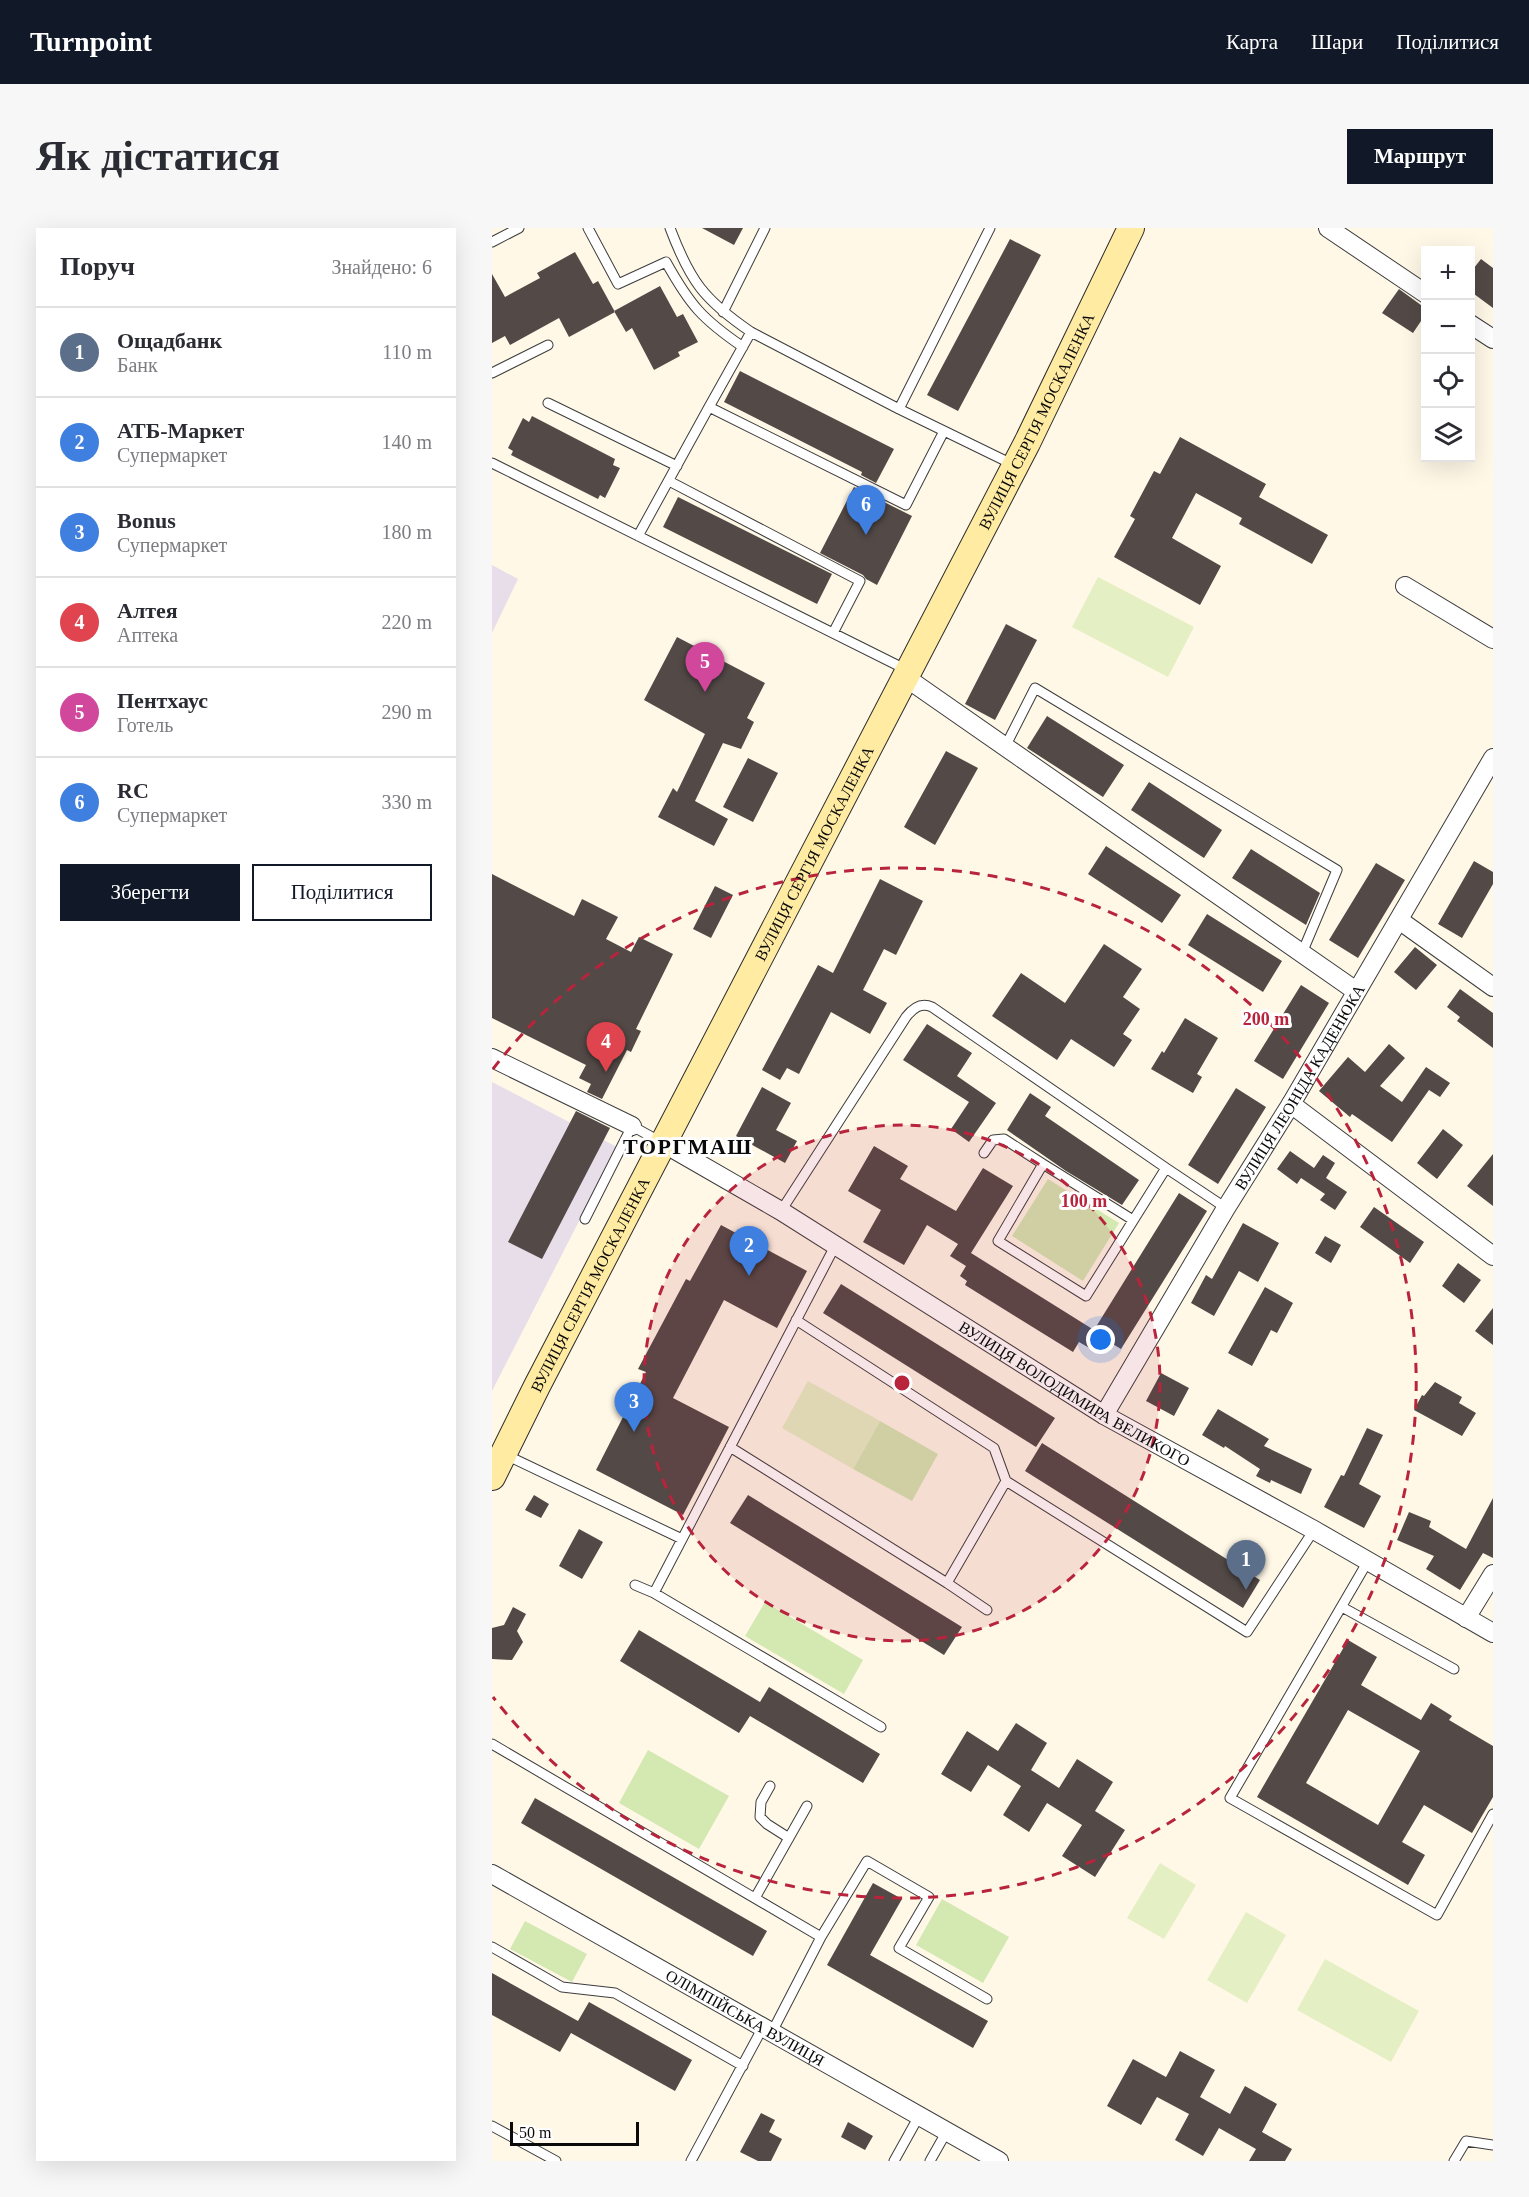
<!DOCTYPE html>
<html lang="uk">
<head>
<meta charset="utf-8">
<style>
	:root { --surface:#fff; --page:#f7f7f7; --text:#2b2b33; --muted:#7c7c81; --line:#e1e1e2; --accent:#111827 }
	body { margin:0; font-family:"Times New Roman",serif; background:var(--page); color:var(--text) }
	.controls { position:absolute; right:18px; top:18px; display:grid; overflow:hidden; border-radius:0px; box-shadow:0 6px 24px #0002 }
	.controls button { width:54px; height:54px; display:grid; place-items:center; padding:0; border:0; border-bottom:2px solid var(--line); background:var(--surface); color:var(--text); font:30px sans-serif }
	.scale { position:absolute; left:18px; bottom:15px; width:129px; box-sizing:border-box; padding-left:6px; border:3px solid #0a0a0a; border-top:0; font-size:16px; line-height:21px; white-space:nowrap; color:#0a0a0a; -webkit-text-stroke:4px #fff; paint-order:stroke }
	.you { position:absolute; left:609px; top:1112px; width:21px; height:21px; margin:-15px; border:4px solid #fff; border-radius:50%; background:#1a73e8; box-shadow:0 0 0 9px #1a73e833 }
	.badge { display:grid; place-items:center; width:39px; height:39px; border-radius:50%; background:var(--accent); color:#fff; font-size:20px; font-weight:700 }
	.pin { position:absolute; translate:-50% -50px; filter:drop-shadow(0 2px 3px #0008) }
	.pin::after { content:''; position:absolute; top:32px; width:21px; height:18px; background:inherit; clip-path:polygon(0 0,100% 0,50% 100%) }
	.list { margin:0; padding:0; list-style:none }
	h2 { display:flex; justify-content:space-between; align-items:center; height:78px; margin:0; padding:0 24px; font-size:26px }
	h2 small { font-size:20px; font-weight:400; color:var(--muted) }
	.list li { display:grid; grid-template-columns:39px 1fr auto; gap:18px; align-items:center; box-sizing:border-box; height:90px; padding:0 24px; border-top:2px solid var(--line) }
	.list b { display:block; font-size:22px; white-space:nowrap }
	.list p { margin:0; font-size:20px; white-space:nowrap; color:var(--muted) }
	.list em { font-size:20px; font-style:normal; color:var(--muted) }
	.actions { display:flex; gap:12px; padding:18px 24px }
	.actions a { flex:1; padding:14px 0; border:2px solid var(--accent); border-radius:0px; text-align:center; font-size:21px; color:var(--accent) }
	.actions .main { background:var(--accent); color:#fff }
	.icon { flex:none; width:33px; height:33px; fill:none; stroke:currentColor; stroke-width:2; stroke-linecap:round; stroke-linejoin:round }
	.map { position:relative; flex:none; width:1001px; height:1933px; overflow:hidden; border-radius:0px }
	header { display:flex; align-items:center; gap:36px; box-sizing:border-box; height:84px; padding:0 30px; background:var(--accent); color:#fff }
	header strong { font-size:28px }
	nav { display:flex; gap:33px; margin-inline-start:auto; font-size:21px }
	.intro { display:flex; align-items:center; justify-content:space-between; box-sizing:border-box; height:144px; padding:0 36px }
	h1 { margin:0; font-size:42px }
	.button { padding:15px 27px; border-radius:0px; background:var(--accent); color:#fff; font-size:21px; font-weight:700 }
	main { display:flex; gap:36px; padding:0 36px }
	aside { flex:1; background:var(--surface); border-radius:0px; box-shadow:0 6px 24px #0002 }
	.map>svg:first-child { display:block }
	.industrial { fill:#e7deea }
	.green { fill:#d4e8b2 }
	.pitch { fill:#e5efc4 }
	.building { fill:#534a47; fill-rule:evenodd }
	.lines { fill:none; stroke-linecap:round; stroke-linejoin:round }
	.service-casing { stroke:#3d3d3d; stroke-width:11 }
	.minor-casing { stroke:#3d3d3d; stroke-width:20 }
	.secondary-casing { stroke:#2c2c2c; stroke-width:28 }
	.service { stroke:#fff; stroke-width:9 }
	.minor { stroke:#fff; stroke-width:18 }
	.secondary { stroke:#ffeba2; stroke-width:26 }
	.ring { fill:none; stroke:#b8243b; stroke-width:3; stroke-dasharray:10 8 }
	.labels { text-anchor:middle; dominant-baseline:central; stroke-width:6; stroke-linejoin:round; paint-order:stroke }
	.street-label { font-size:16px; fill:#0a0a0a; stroke:#fff }
	.district-label { font-size:22px; font-weight:bold; letter-spacing:1.5px; fill:#0a0a0a; stroke:#fff }
	.centre { fill:#b8243b; stroke:#fff; stroke-width:3 }
	.ring-label { font-size:18px; text-anchor:middle; font-weight:bold; fill:#b8243b; stroke:#fff; stroke-width:6; stroke-linejoin:round; paint-order:stroke }
</style>
</head>
<body>
<header>
<strong>Turnpoint</strong>
<nav><a>Карта</a><a>Шари</a><a>Поділитися</a></nav>
</header>
<div class="intro"><h1>Як дістатися</h1><a class="button">Маршрут</a></div>
<main>
<aside>
<h2>Поруч<small>Знайдено: 6</small></h2>
<ul class="list">
<li><span class="badge" style="background:#5c6f8a">1</span><div><b>Ощадбанк</b><p>Банк</p></div><em>110 m</em></li>
<li><span class="badge" style="background:#3f7fe0">2</span><div><b>АТБ-Маркет</b><p>Супермаркет</p></div><em>140 m</em></li>
<li><span class="badge" style="background:#3f7fe0">3</span><div><b>Bonus</b><p>Супермаркет</p></div><em>180 m</em></li>
<li><span class="badge" style="background:#e0444e">4</span><div><b>Алтея</b><p>Аптека</p></div><em>220 m</em></li>
<li><span class="badge" style="background:#d1479c">5</span><div><b>Пентхаус</b><p>Готель</p></div><em>290 m</em></li>
<li><span class="badge" style="background:#3f7fe0">6</span><div><b>RC</b><p>Супермаркет</p></div><em>330 m</em></li>
</ul>
<div class="actions"><a class="main">Зберегти</a><a>Поділитися</a></div>
</aside>
<div class="map">
<svg width="1001" height="1933" viewBox="0 0 1001 1933">
	<rect width="100%" height="100%" fill="#fff8e7"/>
	<path class="industrial" d="M 0,337 L 26,351 L 0,405 Z
		M 0,854 L 125,919 L 0,1163 Z"/>
	<path class="green" d="M 556,951 L 627,995 L 591,1053 L 520,1008 Z
		M 388,1193 L 446,1226 L 420,1273 L 361,1241 Z
		M 273,1374 L 371,1432 L 352,1466 L 253,1408 Z
		M 156,1522 L 237,1568 L 207,1621 L 127,1575 Z
		M 450,1671 L 517,1709 L 491,1755 L 424,1717 Z
		M 33,1693 L 95,1726 L 80,1754 L 18,1721 Z"/>
	<path class="pitch" d="M 606,349 L 702,399 L 676,449 L 580,399 Z
		M 316,1153 L 388,1193 L 361,1241 L 290,1200 Z
		M 668,1635 L 704,1657 L 672,1711 L 635,1690 Z
		M 754,1684 L 794,1707 L 755,1775 L 715,1752 Z
		M 833,1731 L 927,1783 L 899,1834 L 805,1782 Z"/>
	<path class="building" d="M 210,0 L 251,0 L 242,17 Z
		M 518,11 L 549,27 L 466,183 L 435,167 Z
		M 83,24 L 101,56 L 106,53 L 123,84 L 77,109 L 67,90 L 18,117 L 13,108 L 0,115 L 0,46 L 13,69 L 48,50 L 45,45 Z
		M 989,31 L 1001,40 L 1001,80 L 978,63 L 978,45 Z
		M 168,58 L 185,89 L 191,86 L 206,114 L 186,124 L 188,128 L 162,142 L 140,100 L 134,104 L 122,83 Z
		M 907,61 L 933,80 L 933,87 L 921,105 L 890,85 Z
		M 248,143 L 402,221 L 384,255 L 369,247 L 370,244 L 232,174 Z
		M 40,188 L 123,231 L 121,237 L 128,240 L 113,270 L 108,267 L 106,271 L 19,227 L 21,223 L 16,220 L 31,190 L 37,194 Z
		M 688,209 L 774,256 L 767,269 L 836,307 L 820,336 L 747,296 L 750,290 L 704,265 L 680,310 L 729,338 L 708,377 L 622,329 L 643,291 L 638,288 L 662,243 L 668,246 Z
		M 362,259 L 420,288 L 385,357 L 374,351 L 371,347 L 328,325 Z
		M 186,269 L 340,346 L 325,376 L 171,299 Z
		M 514,396 L 545,412 L 503,492 L 473,476 Z
		M 185,409 L 273,455 L 255,490 L 262,494 L 249,521 L 231,515 L 203,573 L 236,591 L 222,618 L 166,589 L 181,560 L 185,564 L 213,506 L 152,472 Z
		M 555,488 L 632,537 L 611,569 L 535,520 Z
		M 454,523 L 486,540 L 443,617 L 412,599 Z
		M 256,530 L 286,545 L 261,594 L 231,579 Z
		M 657,554 L 730,602 L 712,630 L 639,582 Z
		M 614,618 L 689,667 L 670,695 L 596,646 Z
		M 759,621 L 828,665 L 814,697 L 740,650 Z
		M 982,633 L 1001,644 L 1001,656 L 970,710 L 946,696 Z
		M 884,635 L 913,652 L 866,730 L 837,712 Z
		M 0,646 L 82,688 L 90,671 L 126,689 L 114,711 L 139,724 L 147,709 L 181,726 L 144,801 L 149,803 L 139,824 L 135,822 L 110,871 L 95,864 L 99,856 L 87,850 L 94,837 L 0,790 Z
		M 388,651 L 431,673 L 404,727 L 392,721 L 371,762 L 395,775 L 378,806 L 339,784 L 307,846 L 295,840 L 288,852 L 270,842 L 326,737 L 341,745 Z
		M 223,658 L 241,667 L 219,710 L 201,701 Z
		M 715,686 L 790,733 L 771,764 L 696,717 Z
		M 612,716 L 650,741 L 631,769 L 648,781 L 631,806 L 640,812 L 622,839 L 579,811 L 565,832 L 500,788 L 529,745 L 573,775 Z
		M 923,719 L 945,737 L 924,762 L 902,744 Z
		M 809,757 L 837,775 L 791,851 L 762,833 Z
		M 968,761 L 1001,785 L 1001,820 L 965,793 L 968,789 L 955,779 Z
		M 693,790 L 726,810 L 705,846 L 710,849 L 701,865 L 659,841 L 670,823 L 672,825 Z
		M 435,796 L 480,825 L 465,848 L 504,875 L 477,914 L 459,901 L 477,874 L 411,832 Z
		M 897,816 L 913,830 L 888,858 L 910,874 L 934,839 L 958,855 L 948,869 L 937,862 L 900,914 L 860,886 L 858,889 L 827,863 L 856,829 L 873,844 Z
		M 270,859 L 299,875 L 284,902 L 305,913 L 293,935 L 244,908 Z
		M 744,860 L 774,879 L 726,956 L 696,937 Z
		M 538,865 L 559,879 L 553,888 L 647,952 L 630,977 L 574,943 L 515,902 Z
		M 84,883 L 118,900 L 50,1031 L 16,1014 Z
		M 951,901 L 971,917 L 945,951 L 925,935 Z
		M 382,918 L 416,938 L 408,951 L 464,983 L 491,940 L 521,958 L 479,1025 L 602,1102 L 687,965 L 715,983 L 629,1121 L 614,1112 L 606,1125 L 587,1114 L 581,1124 L 473,1057 L 475,1053 L 468,1048 L 474,1038 L 458,1028 L 466,1016 L 435,997 L 412,1037 L 371,1014 L 389,982 L 356,963 Z
		M 798,923 L 822,940 L 831,927 L 843,935 L 834,950 L 855,964 L 843,982 L 828,972 L 833,966 L 809,950 L 805,956 L 785,941 Z
		M 1001,926 L 1001,978 L 975,958 Z
		M 882,979 L 932,1014 L 918,1035 L 868,999 Z
		M 751,995 L 787,1015 L 766,1054 L 747,1043 L 722,1088 L 699,1075 L 714,1047 L 720,1051 Z
		M 229,997 L 315,1043 L 285,1100 L 232,1072 L 181,1170 L 237,1199 L 191,1287 L 104,1242 L 154,1144 L 146,1141 L 194,1051 L 198,1053 Z
		M 833,1008 L 849,1017 L 839,1035 L 823,1025 Z
		M 966,1035 L 989,1052 L 972,1075 L 950,1058 Z
		M 349,1056 L 563,1190 L 544,1219 L 331,1085 Z
		M 773,1059 L 801,1075 L 785,1105 L 779,1102 L 760,1138 L 736,1125 Z
		M 1001,1080 L 1001,1117 L 983,1103 Z
		M 669,1145 L 697,1160 L 682,1188 L 654,1173 Z
		M 943,1154 L 970,1169 L 967,1175 L 984,1185 L 970,1208 L 922,1182 L 930,1167 L 932,1168 Z
		M 726,1181 L 777,1211 L 772,1218 L 820,1241 L 809,1266 L 779,1252 L 778,1255 L 764,1248 L 768,1241 L 733,1218 L 732,1220 L 710,1207 Z
		M 875,1200 L 891,1207 L 867,1256 L 889,1268 L 872,1300 L 832,1279 L 849,1247 L 852,1248 Z
		M 550,1215 L 768,1352 L 751,1380 L 533,1243 Z
		M 42,1267 L 57,1276 L 49,1290 L 33,1282 Z
		M 256,1267 L 470,1399 L 452,1427 L 238,1295 Z
		M 1001,1270 L 1001,1330 L 991,1325 L 968,1362 L 934,1341 L 942,1328 L 905,1312 L 917,1284 L 939,1293 L 937,1299 L 974,1321 Z
		M 87,1301 L 111,1314 L 90,1351 L 67,1338 Z
		M 21,1379 L 34,1386 L 25,1403 L 31,1414 L 20,1432 L 0,1431 L 0,1400 L 12,1397 Z
		M 147,1402 L 268,1474 L 277,1459 L 388,1526 L 371,1555 L 258,1488 L 247,1505 L 128,1433 Z
		M 856,1412 L 885,1429 L 869,1457 L 929,1492 L 939,1475 L 960,1488 L 957,1492 L 1001,1518 L 1001,1569 L 980,1605 L 932,1577 L 910,1614 L 933,1627 L 916,1657 L 765,1569 ZM 856,1482 L 928,1523 L 886,1597 L 814,1555 Z
		M 524,1495 L 555,1515 L 539,1542 L 567,1560 L 585,1531 L 621,1554 L 603,1583 L 633,1602 L 603,1649 L 570,1628 L 590,1597 L 555,1575 L 537,1604 L 511,1587 L 529,1558 L 496,1537 L 479,1564 L 449,1546 L 475,1503 L 506,1523 Z
		M 43,1570 L 275,1703 L 261,1728 L 29,1595 Z
		M 381,1655 L 410,1671 L 378,1727 L 496,1793 L 481,1820 L 335,1737 Z
		M 0,1745 L 86,1793 L 97,1774 L 200,1832 L 183,1863 L 79,1805 L 68,1824 L 0,1787 Z
		M 688,1823 L 723,1842 L 708,1869 L 738,1886 L 753,1858 L 785,1876 L 770,1904 L 800,1921 L 793,1933 L 757,1933 L 764,1921 L 727,1900 L 711,1928 L 683,1912 L 697,1886 L 665,1869 L 649,1897 L 615,1878 L 641,1831 L 674,1849 Z
		M 269,1885 L 283,1892 L 277,1904 L 290,1911 L 279,1933 L 266,1933 L 248,1924 Z
		M 356,1894 L 381,1908 L 373,1922 L 349,1909 Z"/>
	<g class="lines">
		<defs>
			<path id="service" d="M 96,0 L 126,56 L 174,34 C 198,77 210,91 251,119
				M 178,0 C 198,53 212,72 259,104 L 407,181 L 522,237
				M 0,14 L 27,0
				M 231,84 L 273,0
				M 259,104 L 217,179 L 414,277 L 452,203
				M 0,145 L 56,117
				M 56,175 L 185,238
				M 407,181 L 498,0
				M 0,235 L 415,442
				M 177,253 L 368,353 L 341,405
				M 146,308 L 217,179
				M 513,519 L 543,460 L 845,642 L 810,725
				M 492,925 L 501,912 L 512,911 L 551,936
				M 289,983 L 414,789 C 421,780 429,774 440,779 L 674,940
				M 93,991 L 140,898 L 169,914
				M 641,992 L 551,936 L 506,1013 L 594,1068 L 674,940 L 734,980
				M 304,1092 L 502,1220 L 514,1253 L 755,1404 L 822,1302
				M 238,1219 L 455,1355 L 514,1253
				M 14,1227 L 190,1311
				M 876,1333 L 738,1570 L 945,1687 L 1001,1586
				M 455,1355 L 495,1382
				M 143,1357 L 162,1365 L 389,1499
				M 162,1365 L 343,1018
				M 850,1379 L 962,1441
				M 0,1516 L 329,1709
				M 278,1558 L 269,1574 L 268,1589 L 275,1596 L 297,1610
				M 263,1670 L 315,1578
				M 0,1719 L 70,1759 L 123,1765 L 251,1838
				M 280,1804 L 329,1709 L 375,1633 L 437,1669 L 407,1720 L 495,1771
				M 0,1898 L 64,1933
				M 199,1933 L 271,1799
				M 402,1933 L 427,1888
				M 438,1933 L 455,1903
				M 962,1933 L 974,1913 L 1001,1917"/>
			<g id="minor">
				<path d="M 836,0 L 934,66"/>
				<path d="M 978,96 L 1001,111"/>
				<path d="M 913,358 L 1001,411"/>
				<path d="M 413,449 L 864,763"/>
				<path d="M 907,692 L 1001,759"/>
				<path d="M 0,830 L 140,898"/>
				<path d="M 799,876 L 1001,1028"/>
				<path id="s1" d="M 171,915 L 289,983 L 612,1187 L 822,1302 L 1001,1405"/>
				<path id="s2" d="M 612,1187 L 734,980 L 799,876 L 1001,530"/>
				<path d="M 974,1390 L 1001,1346"/>
				<path id="s3" d="M 0,1646 L 507,1933"/>
			</g>
			<g id="secondary">
				<path id="s4" d="M 0,1249 L 45,1158 L 535,215 L 639,0"/>
			</g>
		</defs>
		<use href="#service" class="service-casing"/>
		<use href="#minor" class="minor-casing"/>
		<use href="#secondary" class="secondary-casing"/>
		<use href="#service" class="service"/>
		<use href="#minor" class="minor"/>
		<use href="#secondary" class="secondary"/>
	</g>
	<circle cx="410" cy="1155" r="258" fill="#b8243b" fill-opacity=".12"/>
	<g class="ring">
		<circle cx="410" cy="1155" r="258"/>
		<path d="M1 841A515 515 0 1 1 1 1469"/>
	</g>
	<g class="labels">
		<g class="street-label">
			<text stroke="none"><textPath href="#s4" startOffset="1188">ВУЛИЦЯ СЕРГІЯ МОСКАЛЕНКА</textPath></text>
			<text stroke="none"><textPath href="#s4" startOffset="702">ВУЛИЦЯ СЕРГІЯ МОСКАЛЕНКА</textPath></text>
			<text stroke="none"><textPath href="#s2" startOffset="382">ВУЛИЦЯ ЛЕОНІДА КАДЕНЮКА</textPath></text>
			<text stroke="none"><textPath href="#s4" startOffset="216">ВУЛИЦЯ СЕРГІЯ МОСКАЛЕНКА</textPath></text>
			<text stroke="none"><textPath href="#s1" startOffset="482">ВУЛИЦЯ ВОЛОДИМИРА ВЕЛИКОГО</textPath></text>
			<text stroke="none"><textPath href="#s3" startOffset="291">ОЛІМПІЙСЬКА ВУЛИЦЯ</textPath></text>
		</g>
		<g class="district-label">
			<text x="196" y="918">ТОРГМАШ</text>
		</g>
	</g>
	<circle cx="410" cy="1155" r="9" class="centre"/>
	<g class="ring-label">
		<text x="774" y="797">200 m</text>
		<text x="592" y="979">100 m</text>
	</g>
</svg>
<div class="controls">
<button>+</button>
<button>−</button>
<button><svg class="icon" aria-label="locate" viewBox="0 0 24 24"><circle cx="12" cy="12" r="6"/><path d="M12 2v4M12 18v4M2 12h4M18 12h4"/></svg></button>
<button><svg class="icon" aria-label="layers" viewBox="0 0 24 24"><path d="M12 4l9 5-9 5-9-5zM3 14l9 5 9-5"/></svg></button>
</div>
<div class="scale">50 m</div>
<div class="you"></div>
<div class="pin badge" style="left:754px;top:1362px;background:#5c6f8a">1</div>
<div class="pin badge" style="left:257px;top:1048px;background:#3f7fe0">2</div>
<div class="pin badge" style="left:142px;top:1204px;background:#3f7fe0">3</div>
<div class="pin badge" style="left:114px;top:844px;background:#e0444e">4</div>
<div class="pin badge" style="left:213px;top:464px;background:#d1479c">5</div>
<div class="pin badge" style="left:374px;top:307px;background:#3f7fe0">6</div>
</div>
</main>
</body>
</html>
